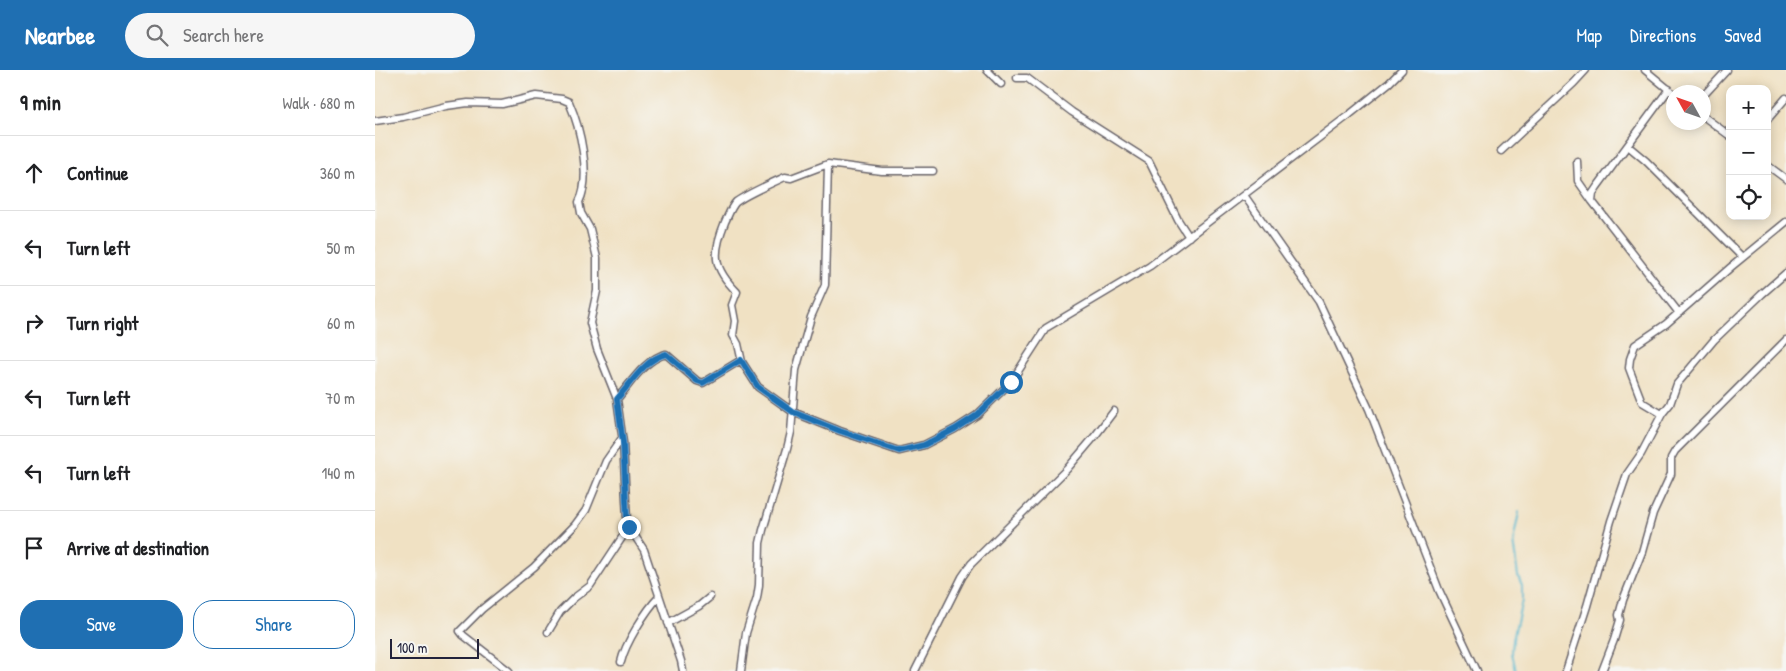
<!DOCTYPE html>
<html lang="en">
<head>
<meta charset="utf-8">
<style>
	:root { --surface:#fff; --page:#f6f6f6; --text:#202124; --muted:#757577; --line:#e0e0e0; --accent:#1f6fb2 }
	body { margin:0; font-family:"Patrick Hand",sans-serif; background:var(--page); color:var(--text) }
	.controls { position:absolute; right:15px; top:15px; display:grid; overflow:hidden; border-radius:10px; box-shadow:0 2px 12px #0003 }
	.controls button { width:45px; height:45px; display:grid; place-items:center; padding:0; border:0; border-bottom:1px solid var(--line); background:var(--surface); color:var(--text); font:25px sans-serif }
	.compass { position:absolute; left:1291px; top:15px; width:45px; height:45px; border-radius:50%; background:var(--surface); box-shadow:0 2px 12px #0003; rotate:310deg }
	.scale { position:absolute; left:15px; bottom:12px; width:89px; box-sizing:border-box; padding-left:5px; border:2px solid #22223b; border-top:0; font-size:14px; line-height:18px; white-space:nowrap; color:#22223b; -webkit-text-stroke:4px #f6f6f2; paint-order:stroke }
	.stop { position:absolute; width:15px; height:15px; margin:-11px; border:4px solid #1f6fb2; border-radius:50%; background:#fff }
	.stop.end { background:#1f6fb2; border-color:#fff; box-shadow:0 1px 5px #0008 }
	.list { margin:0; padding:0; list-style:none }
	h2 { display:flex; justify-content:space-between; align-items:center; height:65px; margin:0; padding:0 20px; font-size:21px }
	h2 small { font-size:16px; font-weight:400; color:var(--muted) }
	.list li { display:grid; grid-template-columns:32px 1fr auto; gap:15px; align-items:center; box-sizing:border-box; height:75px; padding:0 20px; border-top:1px solid var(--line) }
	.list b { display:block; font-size:19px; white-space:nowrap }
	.list em { font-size:16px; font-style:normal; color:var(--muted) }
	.actions { display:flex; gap:10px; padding:15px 20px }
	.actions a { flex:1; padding:11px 0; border:1px solid var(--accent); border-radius:20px; text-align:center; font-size:18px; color:var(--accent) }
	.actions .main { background:var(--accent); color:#fff }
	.icon { flex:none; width:28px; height:28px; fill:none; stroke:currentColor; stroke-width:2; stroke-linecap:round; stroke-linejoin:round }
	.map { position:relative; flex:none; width:1411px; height:601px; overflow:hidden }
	header { display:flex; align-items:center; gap:30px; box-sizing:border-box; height:70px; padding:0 25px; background:var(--accent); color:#fff }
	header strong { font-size:24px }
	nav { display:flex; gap:28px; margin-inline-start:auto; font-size:18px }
	.search { width:350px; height:45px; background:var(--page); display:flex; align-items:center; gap:12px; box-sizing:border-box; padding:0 18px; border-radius:28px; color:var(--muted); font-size:19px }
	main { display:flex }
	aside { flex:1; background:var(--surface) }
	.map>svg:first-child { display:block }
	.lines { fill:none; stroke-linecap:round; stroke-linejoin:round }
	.stream { stroke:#4db4cb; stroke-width:2 }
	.minor-casing { stroke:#6a656b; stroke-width:9 }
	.minor { stroke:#fff; stroke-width:6 }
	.route { stroke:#1f6fb2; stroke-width:6 }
</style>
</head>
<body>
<header>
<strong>Nearbee</strong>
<div class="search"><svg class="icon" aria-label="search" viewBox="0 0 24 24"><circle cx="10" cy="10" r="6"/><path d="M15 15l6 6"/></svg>Search here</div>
<nav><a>Map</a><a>Directions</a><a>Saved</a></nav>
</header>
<main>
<aside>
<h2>9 min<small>Walk · 680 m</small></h2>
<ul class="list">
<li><svg class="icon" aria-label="ahead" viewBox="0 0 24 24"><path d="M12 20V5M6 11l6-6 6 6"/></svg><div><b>Continue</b></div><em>360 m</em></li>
<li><svg class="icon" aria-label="left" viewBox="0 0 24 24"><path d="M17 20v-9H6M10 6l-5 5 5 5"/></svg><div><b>Turn left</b></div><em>50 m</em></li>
<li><svg class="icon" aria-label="right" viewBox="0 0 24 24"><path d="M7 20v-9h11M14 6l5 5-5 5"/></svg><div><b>Turn right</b></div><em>60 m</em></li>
<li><svg class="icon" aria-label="left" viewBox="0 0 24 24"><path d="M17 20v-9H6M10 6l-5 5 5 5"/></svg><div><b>Turn left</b></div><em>70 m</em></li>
<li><svg class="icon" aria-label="left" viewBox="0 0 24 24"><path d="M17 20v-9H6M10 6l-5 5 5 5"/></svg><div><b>Turn left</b></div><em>140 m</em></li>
<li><svg class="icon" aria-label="arrive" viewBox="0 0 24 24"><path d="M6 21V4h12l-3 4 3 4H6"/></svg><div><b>Arrive at destination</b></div></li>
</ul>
<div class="actions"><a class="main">Save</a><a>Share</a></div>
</aside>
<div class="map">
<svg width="1411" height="601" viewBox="0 0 1411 601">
	<rect width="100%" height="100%" fill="#f6f6f2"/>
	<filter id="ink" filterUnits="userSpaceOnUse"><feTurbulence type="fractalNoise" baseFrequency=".02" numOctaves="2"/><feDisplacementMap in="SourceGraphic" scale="10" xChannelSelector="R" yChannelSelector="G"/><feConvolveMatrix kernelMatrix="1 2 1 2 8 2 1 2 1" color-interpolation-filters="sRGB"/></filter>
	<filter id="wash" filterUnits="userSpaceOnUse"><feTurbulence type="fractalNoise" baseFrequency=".0096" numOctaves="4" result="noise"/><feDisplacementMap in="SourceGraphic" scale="20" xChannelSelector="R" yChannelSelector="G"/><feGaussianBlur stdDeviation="1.12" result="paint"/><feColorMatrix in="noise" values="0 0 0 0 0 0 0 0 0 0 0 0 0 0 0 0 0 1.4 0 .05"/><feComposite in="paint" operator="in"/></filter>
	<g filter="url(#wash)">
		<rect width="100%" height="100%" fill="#f0e1c3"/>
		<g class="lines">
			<path class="stream" d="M 1141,601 L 1137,583 L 1138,569 L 1147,530 L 1147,515 L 1143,506 L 1138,472 L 1144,442"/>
		</g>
	</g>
	<g filter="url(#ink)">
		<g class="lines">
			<defs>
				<path id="minor" d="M 612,0 L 626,14
					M 1270,0 L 1298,23
					M 642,8 L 652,8 L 697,42 L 774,91 L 803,150 L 814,167
					M 1294,19 L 1222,117 L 1218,123 L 1217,131 L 1304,243
					M 1328,26 L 1352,0
					M 1328,46 L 1355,66
					M 1392,50 L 1411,28
					M 0,51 L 28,47 L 71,36 L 93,33 L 127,34 L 161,26 L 187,29 L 194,32 C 205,57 217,107 204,132 L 206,143 L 215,159 L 222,188 L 222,221 L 215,253 L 222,279 L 242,329 L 248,372 L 252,450 L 254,457 L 269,480 L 306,591 L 308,601
					M 1253,76 L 1271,91 L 1367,187
					M 1126,81 L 1199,13 L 1211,0
					M 1202,91 L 1203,111 L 1217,131
					M 1392,95 L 1411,109
					M 558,101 L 507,101 L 453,94 L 416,108 L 410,107 C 397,113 372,124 361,132 C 356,137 353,146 350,152 C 337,184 338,198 362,222 L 357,235 L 360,251 L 358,265 L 363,274 L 367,292 L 383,317 L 418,342 L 465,361 L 524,381 L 549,375 L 580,359 L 602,345 L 636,312 L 671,258 L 775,196 L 974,45 L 1014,13 L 1027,0
					M 869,125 L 944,232 L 994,339 L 1064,520 L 1102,601
					M 242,329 C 256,313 270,289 291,284 L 322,311 L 328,313 L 366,290
					M 1287,344 L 1267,332 L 1257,306 L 1254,298 L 1255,289 L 1260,275 L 1291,254 L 1356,197 L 1411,152
					M 293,553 L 324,536 L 335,527
					M 173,562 L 185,542 L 199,528 L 215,516 L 254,457
					M 246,592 C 250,574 271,540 284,527
					M 134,601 L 88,565 L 85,561 L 107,539 L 159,497 L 200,455 L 211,440 L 231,391 L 247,368
					M 366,601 L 371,563 L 382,528 L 384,515 L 385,473 L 388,460 L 412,379 L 416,362 L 421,300 L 436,247 L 450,215 L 453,94
					M 540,601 L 587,507 L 596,494 L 692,399 L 720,366 L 739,341
					M 1191,601 L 1212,536 L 1236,451 L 1252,404 L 1266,384 L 1287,344 L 1295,334 L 1302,314 L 1339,270 L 1387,224 L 1411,203
					M 1227,601 L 1239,570 L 1245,550 L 1244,545 L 1248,530 L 1267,482 L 1278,443 L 1296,404 L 1296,388 L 1300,381 L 1411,270"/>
			</defs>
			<use href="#minor" class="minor-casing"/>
			<use href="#minor" class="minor"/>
		</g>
	</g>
	<g class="lines" filter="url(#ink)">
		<path class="route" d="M 254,457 L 252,450 L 248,372 L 242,329 C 256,313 270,289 291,284 L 322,311 L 328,313 L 366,290 L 383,317 L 418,342 L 465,361 L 524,381 L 549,375 L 580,359 L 602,345 L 636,312"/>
	</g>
</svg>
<div class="controls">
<button>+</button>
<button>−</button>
<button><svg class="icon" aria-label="locate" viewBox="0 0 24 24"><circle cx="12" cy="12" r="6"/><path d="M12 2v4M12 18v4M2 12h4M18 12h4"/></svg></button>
</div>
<svg class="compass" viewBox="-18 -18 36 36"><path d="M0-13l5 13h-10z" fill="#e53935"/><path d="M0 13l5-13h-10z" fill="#757577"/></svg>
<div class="scale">100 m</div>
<div class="stop" style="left:636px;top:312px"></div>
<div class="stop end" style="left:254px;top:457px"></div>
</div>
</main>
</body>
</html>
